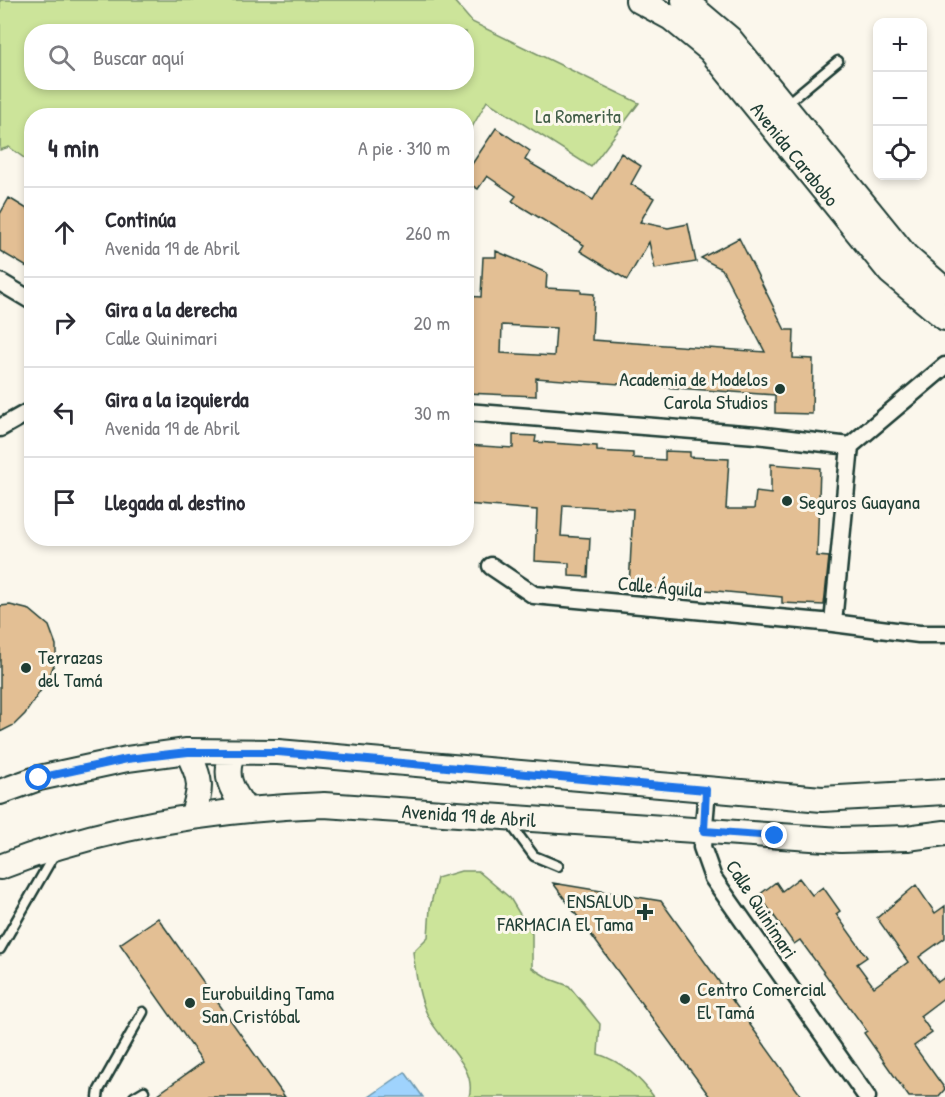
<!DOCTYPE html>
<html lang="es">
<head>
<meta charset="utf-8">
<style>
	:root { --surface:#fff; --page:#f2f2f3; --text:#2b2b33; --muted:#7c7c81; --line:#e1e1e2 }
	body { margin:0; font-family:"Patrick Hand",sans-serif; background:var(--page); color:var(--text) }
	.controls { position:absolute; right:18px; top:18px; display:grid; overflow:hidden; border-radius:12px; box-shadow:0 3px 9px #0003 }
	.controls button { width:54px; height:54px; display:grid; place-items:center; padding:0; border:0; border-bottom:2px solid var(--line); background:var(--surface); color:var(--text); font:30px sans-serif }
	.stop { position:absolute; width:18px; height:18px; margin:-14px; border:4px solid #1a73e8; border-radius:50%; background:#fff }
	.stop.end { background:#1a73e8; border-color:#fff; box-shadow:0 2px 6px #0008 }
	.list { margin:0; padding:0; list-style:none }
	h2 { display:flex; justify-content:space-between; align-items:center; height:78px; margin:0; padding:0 24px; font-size:26px }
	h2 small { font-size:20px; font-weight:400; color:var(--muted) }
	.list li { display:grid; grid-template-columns:39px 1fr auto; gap:18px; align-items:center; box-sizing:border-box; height:90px; padding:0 24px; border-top:2px solid var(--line) }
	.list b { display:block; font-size:22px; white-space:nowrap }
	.list p { margin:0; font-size:20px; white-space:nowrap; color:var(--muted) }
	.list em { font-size:20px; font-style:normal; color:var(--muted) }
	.icon { flex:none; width:33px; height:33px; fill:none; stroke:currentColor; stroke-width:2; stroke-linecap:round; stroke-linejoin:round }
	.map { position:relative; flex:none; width:945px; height:1097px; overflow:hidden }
	.search { position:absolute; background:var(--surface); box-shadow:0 3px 9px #0003; left:24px; top:24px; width:450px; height:66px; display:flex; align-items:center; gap:15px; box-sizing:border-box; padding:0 21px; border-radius:24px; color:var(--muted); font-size:22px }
	.panel { position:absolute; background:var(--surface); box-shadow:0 3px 9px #0003; left:24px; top:108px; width:450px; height:438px; border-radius:24px }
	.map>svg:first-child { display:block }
	.green { fill:#cce49a; stroke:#769067; stroke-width:1.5; fill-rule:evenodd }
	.water { fill:#9fd3fd; stroke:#6c97ad; stroke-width:1.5 }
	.building { fill:#e3bf94; stroke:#1f3d34; stroke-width:1.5; fill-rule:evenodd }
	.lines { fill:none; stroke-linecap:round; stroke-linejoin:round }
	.lane-casing { stroke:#1f3d34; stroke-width:13 }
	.street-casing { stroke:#1f3d34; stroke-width:21 }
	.secondary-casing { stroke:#1f3d34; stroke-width:28 }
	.lane { stroke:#fbf7ec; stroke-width:8 }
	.street { stroke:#fbf7ec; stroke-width:16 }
	.secondary { stroke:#fbf7ec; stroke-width:24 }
	.route { stroke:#1a73e8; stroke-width:8 }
	.poi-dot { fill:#1f3d34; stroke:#fbf7ec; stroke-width:2 }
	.labels { text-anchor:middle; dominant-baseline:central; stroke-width:6; stroke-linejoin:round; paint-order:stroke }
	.park-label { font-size:20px; fill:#425e48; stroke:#fbf7ec }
	.street-label { font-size:20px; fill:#1f3d34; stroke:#fbf7ec }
	.poi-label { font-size:20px; fill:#1f3d34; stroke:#fbf7ec; text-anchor:start }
</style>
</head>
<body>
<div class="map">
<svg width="945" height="1097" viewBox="0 0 945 1097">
	<rect width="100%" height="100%" fill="#fbf7ec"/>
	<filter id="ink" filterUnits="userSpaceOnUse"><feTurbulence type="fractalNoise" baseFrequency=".0167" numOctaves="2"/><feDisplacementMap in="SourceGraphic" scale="12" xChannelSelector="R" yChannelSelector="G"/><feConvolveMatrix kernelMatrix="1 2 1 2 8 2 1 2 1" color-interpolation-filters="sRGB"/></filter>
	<g filter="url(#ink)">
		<path class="green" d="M 0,0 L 453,0 L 472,22 L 639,103 L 591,167 L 487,101 L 467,136 L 466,116 L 32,116 L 31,163 L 9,147 L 0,150 ZM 32,32 L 466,32 L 466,82 L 32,82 Z
			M 461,871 L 478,871 L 510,898 L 532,934 L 532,968 L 550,979 L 569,986 L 600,1024 L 598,1054 C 622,1062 639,1076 654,1097 L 469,1097 C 478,1066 439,1041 428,1016 C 418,996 416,974 413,952 L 428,937 L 430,908 L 437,878 Z"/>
		<path class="water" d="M 405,1072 L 423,1097 L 369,1097 Z"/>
		<path class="building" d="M 496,128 L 530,151 L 525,160 L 593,200 L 621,153 L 641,166 L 631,184 L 654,198 L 640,222 L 668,228 L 688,224 L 696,262 L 655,269 L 649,242 L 627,280 L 580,251 L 584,245 L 512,201 L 516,196 L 487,176 L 478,189 L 466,182 L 466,173 Z
			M 9,198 L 32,212 L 32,270 L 0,251 L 0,214 Z
			M 739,238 L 785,330 L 794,330 L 793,358 L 813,359 L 812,414 L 775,413 L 775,395 L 536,378 L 536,396 L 466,393 L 466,296 L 481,297 L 483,257 L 496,257 L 496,251 L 547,273 L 546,288 L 581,290 L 581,293 L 594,294 L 592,340 L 765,352 L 722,269 L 701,258 ZM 502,325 L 556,328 L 554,356 L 501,353 Z
			M 513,435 L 536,436 L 535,442 L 597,446 L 597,451 L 633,453 L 633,458 L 665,460 L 665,451 L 690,452 L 690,457 L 729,459 L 726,509 L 754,509 L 756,492 L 771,494 L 771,464 L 820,468 L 817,556 L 829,557 L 824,605 L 782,603 L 782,597 L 738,593 L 674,587 L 674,590 L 629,587 L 633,509 L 563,505 L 561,536 L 590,538 L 588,577 L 569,576 L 569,563 L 535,561 L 537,510 L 466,504 L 466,445 L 513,448 Z
			M 10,605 L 30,610 L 49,626 L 56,645 L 56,659 L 49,678 L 25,714 L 14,725 L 0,732 L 0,606 Z
			M 799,878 L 812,895 L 823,887 L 840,911 L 836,914 L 867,957 L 857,964 L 874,987 L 908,962 L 877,918 L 916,885 L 935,913 L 945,906 L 945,938 L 919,957 L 938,982 L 945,977 L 945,997 L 920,1016 L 932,1033 L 914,1046 L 945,1089 L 938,1097 L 909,1097 L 864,1033 L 867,1031 L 800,940 L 794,944 L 759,895 L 776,882 L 782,891 Z
			M 553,883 L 661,901 L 802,1097 L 710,1097 Z
			M 158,918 L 285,1097 L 154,1097 L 203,1062 L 120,944 Z"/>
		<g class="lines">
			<defs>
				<path id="lane" d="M 785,105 L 838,61
					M 509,822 L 534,856 L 558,866
					M 0,949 L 55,853
					M 98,1097 L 99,1090 L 143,1012
					M 134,1097 L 144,1091"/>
				<path id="street" d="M 0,282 L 32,301
					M 466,412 L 756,435 L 850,446 L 945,366
					M 0,428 L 32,410
					M 491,566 L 534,595 L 833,623 L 919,634 L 945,634
					M 833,623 L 850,446
					M 707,791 L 702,847 L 713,878 L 867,1097"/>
				<path id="secondary" d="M 638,0 L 671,18 L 710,50 L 890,272 L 945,318
					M 684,0 L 730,39 L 906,256 L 945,290
					M 187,751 C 202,780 202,787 192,817
					M 233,752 C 223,776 231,789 245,809
					M 0,792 L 39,778 L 127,759 L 187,751 L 278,752 L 822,799 L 945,792
					M 0,867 C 102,827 215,809 324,805 L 841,840 L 907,838 L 945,833"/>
			</defs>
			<use href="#lane" class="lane-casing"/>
			<use href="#street" class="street-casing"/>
			<use href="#secondary" class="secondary-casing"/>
			<use href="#lane" class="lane"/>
			<use href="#street" class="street"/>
			<use href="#secondary" class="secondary"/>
		</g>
	</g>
	<g class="lines" filter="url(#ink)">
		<path class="route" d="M 39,778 L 127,759 L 188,752 L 278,752 L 706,790 L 704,831 L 775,836"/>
	</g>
	<g class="poi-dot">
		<circle cx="780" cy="389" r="6"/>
		<circle cx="787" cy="501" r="6"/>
		<circle cx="26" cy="668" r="6"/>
		<path d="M642 903h6v6h6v6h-6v6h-6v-6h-6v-6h6z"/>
		<circle cx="685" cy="999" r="6"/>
		<circle cx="190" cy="1003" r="6"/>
	</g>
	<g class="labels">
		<g class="park-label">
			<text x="578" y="115">La Romerita</text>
		</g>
		<g class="street-label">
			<text transform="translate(795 154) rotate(51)">Avenida Carabobo</text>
			<text transform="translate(660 586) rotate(5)">Calle Águila</text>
			<text transform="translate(469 815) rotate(4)">Avenida 19 de Abril</text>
			<text transform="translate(762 909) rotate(57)">Calle Quinimari</text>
		</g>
		<g class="poi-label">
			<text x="768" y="378" text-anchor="end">Academia de Modelos<tspan x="768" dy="23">Carola Studios</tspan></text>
			<text x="799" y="501">Seguros Guayana</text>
			<text x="38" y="656">Terrazas<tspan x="38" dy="23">del Tamá</tspan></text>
			<text x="633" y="900" text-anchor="end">ENSALUD<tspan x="633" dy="23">FARMACIA El Tama</tspan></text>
			<text x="697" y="988">Centro Comercial<tspan x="697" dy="23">El Tamá</tspan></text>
			<text x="202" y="992">Eurobuilding Tama<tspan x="202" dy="23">San Cristóbal</tspan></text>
		</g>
	</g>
</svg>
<div class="controls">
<button>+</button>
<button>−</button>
<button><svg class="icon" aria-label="locate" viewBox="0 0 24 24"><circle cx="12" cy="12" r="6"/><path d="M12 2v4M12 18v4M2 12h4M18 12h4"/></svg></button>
</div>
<div class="stop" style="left:39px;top:778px"></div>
<div class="stop end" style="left:775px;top:836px"></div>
<div class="search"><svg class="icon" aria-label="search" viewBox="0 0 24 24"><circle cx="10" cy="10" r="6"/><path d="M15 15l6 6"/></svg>Buscar aquí</div>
<section class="panel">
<h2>4 min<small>A pie · 310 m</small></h2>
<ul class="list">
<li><svg class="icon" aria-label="ahead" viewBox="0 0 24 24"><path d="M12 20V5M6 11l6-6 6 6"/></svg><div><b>Continúa</b><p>Avenida 19 de Abril</p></div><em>260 m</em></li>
<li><svg class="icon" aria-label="right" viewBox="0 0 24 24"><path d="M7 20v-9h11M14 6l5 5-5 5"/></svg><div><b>Gira a la derecha</b><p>Calle Quinimari</p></div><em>20 m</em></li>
<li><svg class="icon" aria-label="left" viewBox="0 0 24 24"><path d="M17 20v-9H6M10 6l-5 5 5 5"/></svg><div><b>Gira a la izquierda</b><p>Avenida 19 de Abril</p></div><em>30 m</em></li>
<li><svg class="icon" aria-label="arrive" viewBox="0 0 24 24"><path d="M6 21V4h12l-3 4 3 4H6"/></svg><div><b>Llegada al destino</b></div></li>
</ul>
</section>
</div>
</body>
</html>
